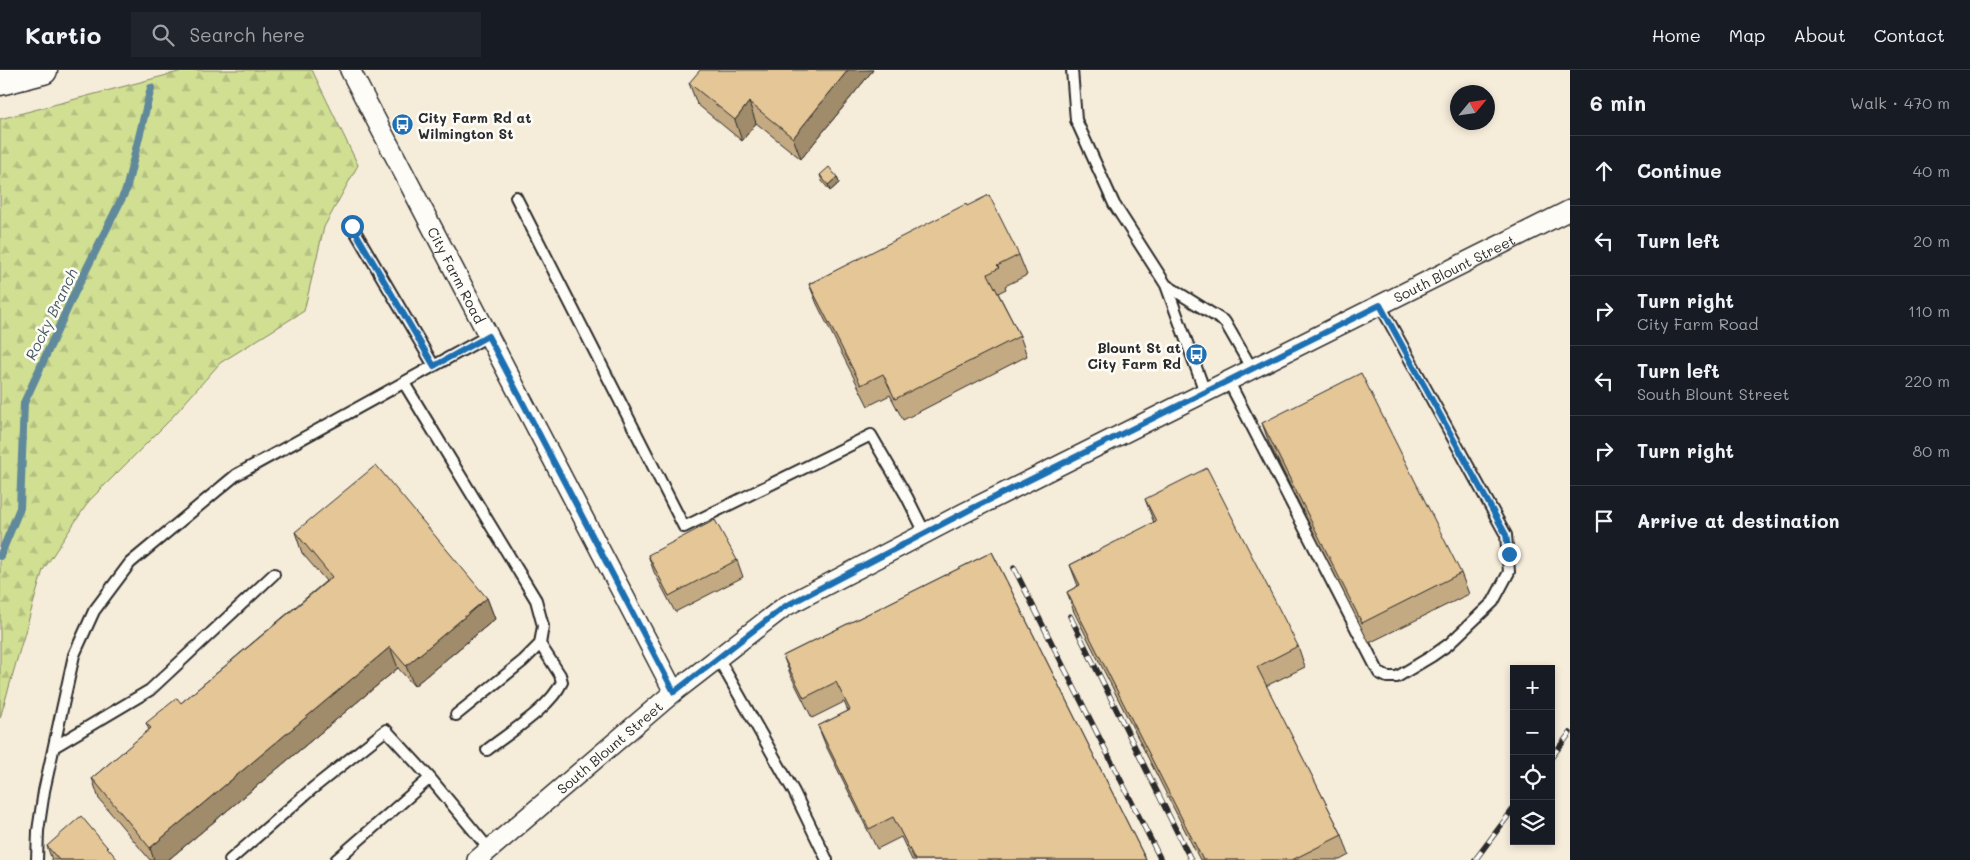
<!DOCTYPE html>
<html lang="en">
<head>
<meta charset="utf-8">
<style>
	:root { --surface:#171b24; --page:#20242c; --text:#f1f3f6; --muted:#9ea1a6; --line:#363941 }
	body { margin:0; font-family:Mali,sans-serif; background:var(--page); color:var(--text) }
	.controls { position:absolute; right:15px; bottom:15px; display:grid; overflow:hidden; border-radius:0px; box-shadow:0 2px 8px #0003 }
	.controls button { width:45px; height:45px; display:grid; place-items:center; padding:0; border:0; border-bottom:1px solid var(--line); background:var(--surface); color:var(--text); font:25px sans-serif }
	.compass { position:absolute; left:1450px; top:15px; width:45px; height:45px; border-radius:50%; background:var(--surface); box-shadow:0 2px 8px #0003; rotate:61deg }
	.stop { position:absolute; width:15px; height:15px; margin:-11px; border:4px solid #1f6fb2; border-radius:50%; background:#fff }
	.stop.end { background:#1f6fb2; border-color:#fff; box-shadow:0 1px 5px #0008 }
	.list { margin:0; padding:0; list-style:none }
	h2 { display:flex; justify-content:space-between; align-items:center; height:65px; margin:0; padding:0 20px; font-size:21px }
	h2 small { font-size:16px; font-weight:400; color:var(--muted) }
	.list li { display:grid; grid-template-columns:32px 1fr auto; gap:15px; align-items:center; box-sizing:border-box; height:70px; padding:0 20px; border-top:1px solid var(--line) }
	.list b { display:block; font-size:19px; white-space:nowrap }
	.list p { margin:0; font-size:16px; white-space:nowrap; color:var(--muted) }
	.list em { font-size:16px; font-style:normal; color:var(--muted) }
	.icon { flex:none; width:28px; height:28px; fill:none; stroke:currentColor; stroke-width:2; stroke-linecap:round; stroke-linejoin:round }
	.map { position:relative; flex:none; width:1570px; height:790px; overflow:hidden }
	header { display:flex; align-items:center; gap:30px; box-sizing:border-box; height:70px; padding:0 25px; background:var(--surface); border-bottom:1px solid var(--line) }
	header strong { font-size:24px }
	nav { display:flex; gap:28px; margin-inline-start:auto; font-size:18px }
	.search { width:350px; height:45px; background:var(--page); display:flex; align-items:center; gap:12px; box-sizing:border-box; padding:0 18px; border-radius:0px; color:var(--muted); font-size:19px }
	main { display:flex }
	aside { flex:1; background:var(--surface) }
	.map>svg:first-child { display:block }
	.forest { fill:url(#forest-firs); stroke:#7e855f }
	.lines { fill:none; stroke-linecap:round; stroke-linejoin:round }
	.stream { stroke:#60899b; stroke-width:8 }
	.lane-casing { stroke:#2b2b2b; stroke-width:14 }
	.street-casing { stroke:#2b2b2b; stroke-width:22 }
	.secondary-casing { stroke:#2b2b2b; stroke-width:31 }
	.lane { stroke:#fdfcf7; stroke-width:10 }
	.street { stroke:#fdfcf7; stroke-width:19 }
	.secondary { stroke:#fdfcf7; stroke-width:28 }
	.rail-casing { stroke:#2b2b2b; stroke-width:5.5 }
	.rail { stroke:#fdfcf7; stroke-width:4; stroke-dasharray:11; stroke-linecap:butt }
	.wall { fill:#c4aa82; stroke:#2b2b2b }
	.shaded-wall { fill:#a08b6a; stroke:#2b2b2b }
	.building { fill:#e4c697; stroke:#2b2b2b }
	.route { stroke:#1f6fb2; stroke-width:6 }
	.labels { text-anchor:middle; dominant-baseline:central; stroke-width:5; stroke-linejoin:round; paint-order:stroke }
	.poi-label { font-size:14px; font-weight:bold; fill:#2b2b2b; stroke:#fdfcf7; text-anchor:start }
	.street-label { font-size:14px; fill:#2b2b2b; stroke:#fdfcf7 }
	.water-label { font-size:15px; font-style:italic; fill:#465a63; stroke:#fdfcf7 }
</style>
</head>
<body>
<header>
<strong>Kartio</strong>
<div class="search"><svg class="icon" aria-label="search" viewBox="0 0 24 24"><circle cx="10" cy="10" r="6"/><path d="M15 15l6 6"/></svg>Search here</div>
<nav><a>Home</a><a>Map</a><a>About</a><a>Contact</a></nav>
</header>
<main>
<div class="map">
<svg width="1570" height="790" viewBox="0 0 1570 790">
	<defs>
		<pattern id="forest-firs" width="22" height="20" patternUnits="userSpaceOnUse" patternTransform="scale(1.25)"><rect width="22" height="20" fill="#d1df93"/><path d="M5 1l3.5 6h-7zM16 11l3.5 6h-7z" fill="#b4c07f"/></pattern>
	</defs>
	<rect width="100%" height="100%" fill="#f6ecda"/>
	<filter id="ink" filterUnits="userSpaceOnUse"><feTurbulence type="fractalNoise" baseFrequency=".02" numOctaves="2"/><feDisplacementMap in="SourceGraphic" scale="10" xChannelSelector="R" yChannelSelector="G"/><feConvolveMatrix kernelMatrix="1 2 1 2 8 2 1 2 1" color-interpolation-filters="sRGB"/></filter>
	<g filter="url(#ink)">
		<path class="forest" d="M 186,0 L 312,0 L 358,95 L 324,157 L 304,241 L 220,293 L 167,353 L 89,431 L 43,500 L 0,648 L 0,49 Z"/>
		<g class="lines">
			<path class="stream" d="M 0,486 L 20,438 L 24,333 L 74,224 L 126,120 L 151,18"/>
			<defs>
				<path id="lane" d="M 1072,0 L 1076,50 L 1114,134 L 1166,215 L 1205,322
					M 516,127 L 684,457 L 871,365 L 907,427 L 925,463
					M 352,156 L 434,296
					M 1166,215 L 1225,252 L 1252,299
					M 1228,310 L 1379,603 L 1387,607 L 1397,607 L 1432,586 L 1449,574 L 1493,532 L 1509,502 L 1506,465 L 1380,235
					M 404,313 L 536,530 L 543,556 L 540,574 L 523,591 L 456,645
					M 718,588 L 794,722 L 827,790
					M 54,677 L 150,620 L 274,504
					M 487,680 C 510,662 550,638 562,612 L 560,605 L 540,574
					M 37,790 L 38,761 L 44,721 L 74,585 L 94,541 L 130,493 L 236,405 L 488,266
					M 230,790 L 313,718 L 386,660 L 430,708
					M 336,790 L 430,708 L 489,779"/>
				<g id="street">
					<path id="s1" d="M 350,0 L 674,622"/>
					<path id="s2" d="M 477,790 L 674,622 L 784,537 L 964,443 L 1570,140"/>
				</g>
				<path id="secondary" d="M 0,11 L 43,0"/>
			</defs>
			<use href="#lane" class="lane-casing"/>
			<use href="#street" class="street-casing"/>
			<use href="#secondary" class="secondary-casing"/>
			<use href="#lane" class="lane"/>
			<use href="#street" class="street"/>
			<use href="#secondary" class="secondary"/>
			<defs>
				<path id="rail" d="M 1014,498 L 1161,790
					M 1070,546 L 1191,790
					M 1551,688 L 1570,663
					M 1475,790 L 1514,738"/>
			</defs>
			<use href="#rail" class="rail-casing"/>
			<use href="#rail" class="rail"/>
		</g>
		<path class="wall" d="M 873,0 L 801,89 L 756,53 L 742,71 L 697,34 L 689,13 Z
			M 820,105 L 837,107 L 839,113 L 830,121 L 822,111 Z
			M 967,136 L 1019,185 L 1027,205 L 1005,216 L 1006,219 L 998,223 L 1020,266 L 1027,286 L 903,350 L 890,325 L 868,336 L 817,234 L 809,214 Z
			M 1262,353 L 1461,503 L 1469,524 L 1369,573 L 1269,373 Z
			M 1145,429 L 1298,576 L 1305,597 L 1266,616 L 1342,765 L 1349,785 L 1340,790 L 1200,790 L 1074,542 L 1067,522 L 1078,516 L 1070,495 L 1154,453 Z
			M 295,462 L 487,528 L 495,549 L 414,616 L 398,598 L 168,790 L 150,790 L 99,729 L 92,708 L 149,660 L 146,653 L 181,633 L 326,511 L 302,483 Z
			M 992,482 L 1146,790 L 912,790 L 901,767 L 877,779 L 826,676 L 818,656 L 848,641 L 844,632 L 812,648 L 791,606 L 783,586 Z
			M 648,485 L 737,490 L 743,507 L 675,542 L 654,502 Z
			M 47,776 L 118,790 L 52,790 Z"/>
		<path class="shaded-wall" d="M 848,0 L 873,0 L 801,89 L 793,68 Z
			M 749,32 L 756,53 L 742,71 L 735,50 Z
			M 837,107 L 839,113 L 830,121 L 828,115 Z
			M 487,528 L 495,549 L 414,616 L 406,596 Z
			M 390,577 L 398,598 L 168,790 L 154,790 L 150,778 Z"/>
		<path class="building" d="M 700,0 L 848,0 L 793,68 L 749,32 L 735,50 L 689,13 Z
			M 829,97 L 837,107 L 828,115 L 820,105 Z
			M 989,125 L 1019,185 L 997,196 L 999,198 L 988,204 L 1020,266 L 895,329 L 883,304 L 861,315 L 809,214 L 966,134 L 967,136 Z
			M 1361,303 L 1461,503 L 1362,553 L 1262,353 Z
			M 376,395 L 487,528 L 406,596 L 390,577 L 150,778 L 92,708 L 151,658 L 146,653 L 177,628 L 181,633 L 332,507 L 295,462 Z
			M 1207,398 L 1298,576 L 1257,597 L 1342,765 L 1292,790 L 1203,790 L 1067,522 L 1080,515 L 1070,495 L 1156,451 L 1145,429 Z
			M 715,450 L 737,490 L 669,526 L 648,485 Z
			M 992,482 L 1146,790 L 915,790 L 893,747 L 869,759 L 818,656 L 850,640 L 836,612 L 804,628 L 783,586 Z
			M 81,746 L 118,790 L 59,790 L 47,776 Z"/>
	</g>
	<g class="lines" filter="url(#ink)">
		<path class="route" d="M 352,156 L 434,296 L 488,266 L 674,622 L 784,537 L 971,439 L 1380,235 L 1506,465 L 1509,484"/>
	</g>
	<defs>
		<symbol id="bus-disc" viewBox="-11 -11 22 22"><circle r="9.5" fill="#1f6fb2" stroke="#fdfcf7"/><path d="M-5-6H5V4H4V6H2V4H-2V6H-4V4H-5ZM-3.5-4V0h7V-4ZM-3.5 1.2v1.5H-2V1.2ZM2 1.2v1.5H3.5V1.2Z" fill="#fff"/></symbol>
	</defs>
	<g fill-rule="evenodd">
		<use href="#bus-disc" x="390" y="42" width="25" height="25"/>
		<use href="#bus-disc" x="1184" y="272" width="25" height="25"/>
	</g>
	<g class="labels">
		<g class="poi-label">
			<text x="418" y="47">City Farm Rd at<tspan x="418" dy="16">Wilmington St</tspan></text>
			<text x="1181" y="277" text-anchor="end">Blount St at<tspan x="1181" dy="16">City Farm Rd</tspan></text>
		</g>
		<g class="street-label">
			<text stroke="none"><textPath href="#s2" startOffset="1149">South Blount Street</textPath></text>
			<text stroke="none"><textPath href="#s1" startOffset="231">City Farm Road</textPath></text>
			<text stroke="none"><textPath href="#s2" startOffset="174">South Blount Street</textPath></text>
		</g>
		<g class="water-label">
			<text transform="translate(51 244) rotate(-64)">Rocky Branch</text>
		</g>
	</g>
</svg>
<div class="controls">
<button>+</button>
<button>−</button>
<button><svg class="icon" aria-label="locate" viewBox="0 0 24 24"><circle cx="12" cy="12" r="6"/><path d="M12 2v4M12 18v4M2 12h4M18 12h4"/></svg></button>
<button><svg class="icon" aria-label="layers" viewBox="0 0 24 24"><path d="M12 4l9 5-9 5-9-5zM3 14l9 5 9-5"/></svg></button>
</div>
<svg class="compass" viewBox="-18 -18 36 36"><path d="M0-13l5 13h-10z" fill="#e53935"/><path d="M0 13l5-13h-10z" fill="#9ea1a6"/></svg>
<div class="stop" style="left:352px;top:156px"></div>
<div class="stop end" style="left:1509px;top:484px"></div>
</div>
<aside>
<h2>6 min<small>Walk · 470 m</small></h2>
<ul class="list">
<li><svg class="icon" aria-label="ahead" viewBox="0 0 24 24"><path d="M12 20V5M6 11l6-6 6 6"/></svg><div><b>Continue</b></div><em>40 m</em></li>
<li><svg class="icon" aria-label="left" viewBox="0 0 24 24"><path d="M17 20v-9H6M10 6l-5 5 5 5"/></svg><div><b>Turn left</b></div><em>20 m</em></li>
<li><svg class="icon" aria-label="right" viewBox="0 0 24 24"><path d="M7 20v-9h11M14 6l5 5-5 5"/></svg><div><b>Turn right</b><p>City Farm Road</p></div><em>110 m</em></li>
<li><svg class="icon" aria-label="left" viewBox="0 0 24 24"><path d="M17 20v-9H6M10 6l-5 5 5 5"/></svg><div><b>Turn left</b><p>South Blount Street</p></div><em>220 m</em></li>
<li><svg class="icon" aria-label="right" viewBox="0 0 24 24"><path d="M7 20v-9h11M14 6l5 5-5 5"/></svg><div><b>Turn right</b></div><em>80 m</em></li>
<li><svg class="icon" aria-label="arrive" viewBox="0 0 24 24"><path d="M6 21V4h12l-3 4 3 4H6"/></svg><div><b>Arrive at destination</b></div></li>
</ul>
</aside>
</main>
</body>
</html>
